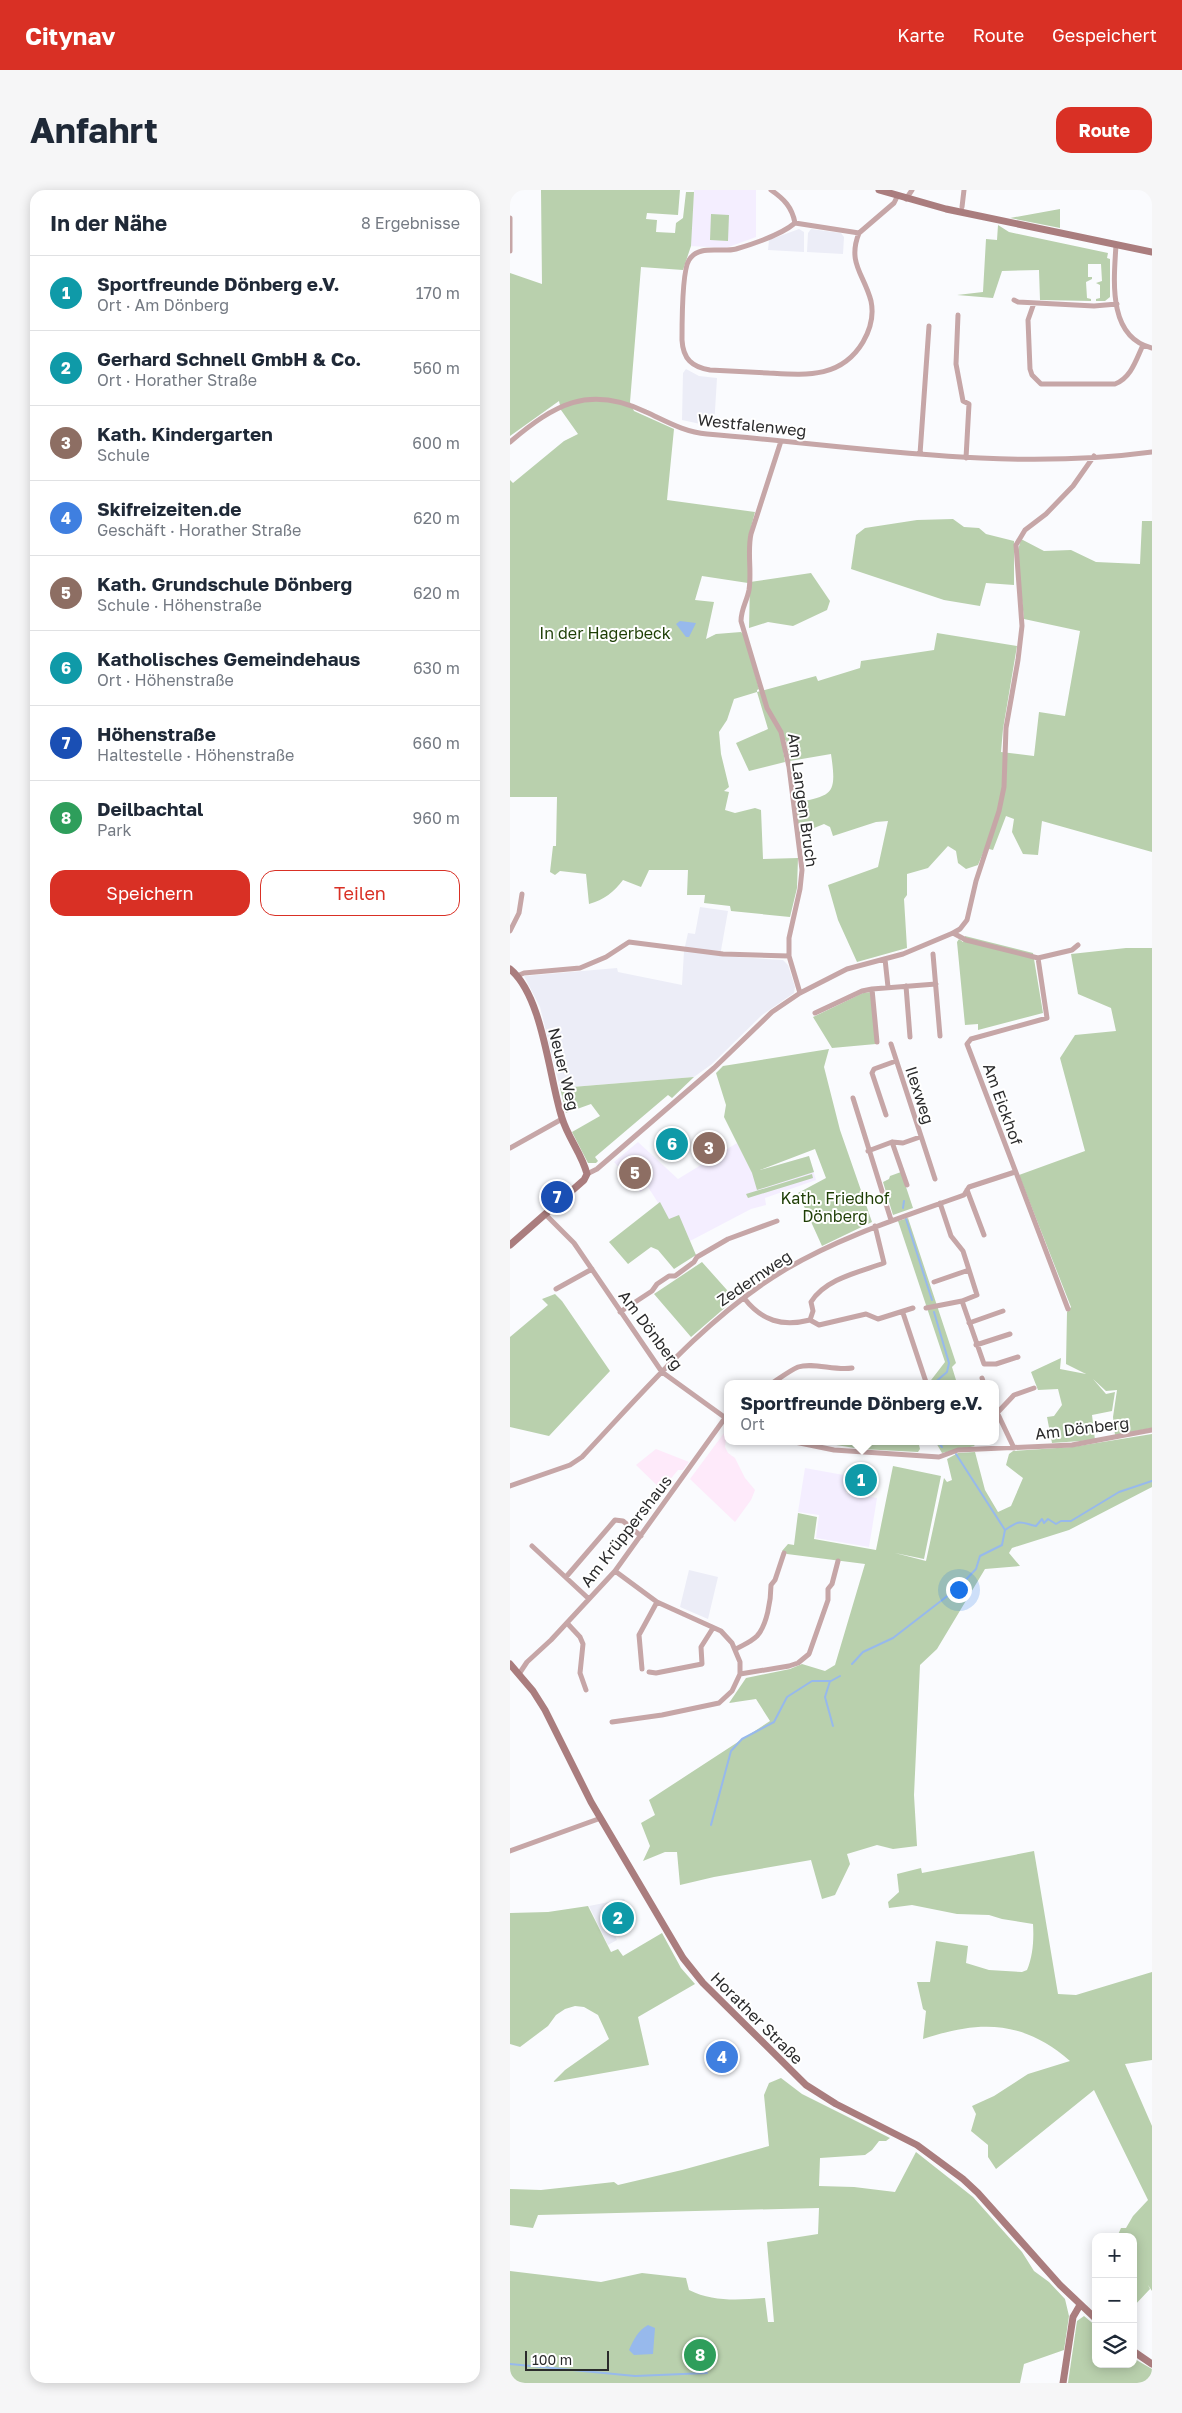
<!DOCTYPE html>
<html lang="de">
<head>
<meta charset="utf-8">
<style>
	:root { --surface:#fff; --page:#f6f6f7; --text:#1f2937; --muted:#747a83; --line:#e0e1e3; --accent:#d93025 }
	body { margin:0; font-family:"Golos Text",sans-serif; background:var(--page); color:var(--text) }
	.controls { position:absolute; right:15px; bottom:15px; display:grid; overflow:hidden; border-radius:10px; box-shadow:0 2px 12px #0003 }
	.controls button { width:45px; height:45px; display:grid; place-items:center; padding:0; border:0; border-bottom:1px solid var(--line); background:var(--surface); color:var(--text); font:25px sans-serif }
	.scale { position:absolute; left:15px; bottom:12px; width:84px; box-sizing:border-box; padding-left:5px; border:2px solid #2b2b2c; border-top:0; font-size:14px; line-height:18px; white-space:nowrap; color:#2b2b2c; -webkit-text-stroke:4px #fff; paint-order:stroke }
	.you { position:absolute; left:448px; top:1399px; width:18px; height:18px; margin:-12px; border:4px solid #fff; border-radius:50%; background:#1a73e8; box-shadow:0 0 0 8px #1a73e833 }
	.badge { display:grid; place-items:center; width:32px; height:32px; border-radius:50%; background:var(--accent); color:#fff; font-size:16px; font-weight:700 }
	.pin { position:absolute; translate:-50% -50%; border:2px solid #fff; box-shadow:0 1px 5px #0006 }
	.popup { position:absolute; left:214px; top:1190px; width:275px; height:65px; box-sizing:border-box; display:grid; place-content:center; border-radius:10px; background:var(--surface); filter:drop-shadow(0 1px 4px #0005); font-size:16px; white-space:nowrap; color:var(--muted) }
	.popup b { font-size:19px; color:var(--text) }
	.popup::after { content:''; position:absolute; left:50%; top:100%; margin-left:-10px; border:10px solid transparent; border-top-color:var(--surface) }
	.list { margin:0; padding:0; list-style:none }
	h2 { display:flex; justify-content:space-between; align-items:center; height:65px; margin:0; padding:0 20px; font-size:21px }
	h2 small { font-size:16px; font-weight:400; color:var(--muted) }
	.list li { display:grid; grid-template-columns:32px 1fr auto; gap:15px; align-items:center; box-sizing:border-box; height:75px; padding:0 20px; border-top:1px solid var(--line) }
	.list b { display:block; font-size:19px; white-space:nowrap }
	.list p { margin:0; font-size:16px; white-space:nowrap; color:var(--muted) }
	.list em { font-size:16px; font-style:normal; color:var(--muted) }
	.actions { display:flex; gap:10px; padding:15px 20px }
	.actions a { flex:1; padding:11px 0; border:1px solid var(--accent); border-radius:15px; text-align:center; font-size:18px; color:var(--accent) }
	.actions .main { background:var(--accent); color:#fff }
	.icon { flex:none; width:28px; height:28px; fill:none; stroke:currentColor; stroke-width:2; stroke-linecap:round; stroke-linejoin:round }
	.map { position:relative; flex:none; width:642px; height:2193px; overflow:hidden; border-radius:15px }
	header { display:flex; align-items:center; gap:30px; box-sizing:border-box; height:70px; padding:0 25px; background:var(--accent); color:#fff }
	header strong { font-size:24px }
	nav { display:flex; gap:28px; margin-inline-start:auto; font-size:18px }
	.intro { display:flex; align-items:center; justify-content:space-between; box-sizing:border-box; height:120px; padding:0 30px }
	h1 { margin:0; font-size:35px }
	.button { padding:12px 22px; border-radius:15px; background:var(--accent); color:#fff; font-size:18px; font-weight:700 }
	main { display:flex; gap:30px; padding:0 30px }
	aside { flex:1; background:var(--surface); border-radius:15px; box-shadow:0 2px 12px #0003 }
	.map>svg:first-child { display:block }
	.commercial { fill:#feeafa }
	.built { fill:#ecedf7 }
	.education { fill:#f4eeff }
	.green { fill:#b9d0ad }
	.water { fill:#97b9ec }
	.lines { fill:none; stroke-linecap:round; stroke-linejoin:round }
	.stream { stroke:#97b9ec; stroke-width:2 }
	.street { stroke:#c6a6a7; stroke-width:5 }
	.secondary { stroke:#aa7d7e; stroke-width:7 }
	.labels { text-anchor:middle; dominant-baseline:central; stroke-width:4; stroke-linejoin:round; paint-order:stroke }
	.street-label { font-size:16px; fill:#2b2b2c; stroke:#fff }
	.park-label { font-size:16px; fill:#1e3e05; stroke:#fff }
</style>
</head>
<body>
<header>
<strong>Citynav</strong>
<nav><a>Karte</a><a>Route</a><a>Gespeichert</a></nav>
</header>
<div class="intro"><h1>Anfahrt</h1><a class="button">Route</a></div>
<main>
<aside>
<h2>In der Nähe<small>8 Ergebnisse</small></h2>
<ul class="list">
<li><span class="badge" style="background:#0f9aa8">1</span><div><b>Sportfreunde Dönberg e.V.</b><p>Ort · Am Dönberg</p></div><em>170 m</em></li>
<li><span class="badge" style="background:#0f9aa8">2</span><div><b>Gerhard Schnell GmbH &amp; Co.</b><p>Ort · Horather Straße</p></div><em>560 m</em></li>
<li><span class="badge" style="background:#8d6e63">3</span><div><b>Kath. Kindergarten</b><p>Schule</p></div><em>600 m</em></li>
<li><span class="badge" style="background:#3f7fe0">4</span><div><b>Skifreizeiten.de</b><p>Geschäft · Horather Straße</p></div><em>620 m</em></li>
<li><span class="badge" style="background:#8d6e63">5</span><div><b>Kath. Grundschule Dönberg</b><p>Schule · Höhenstraße</p></div><em>620 m</em></li>
<li><span class="badge" style="background:#0f9aa8">6</span><div><b>Katholisches Gemeindehaus</b><p>Ort · Höhenstraße</p></div><em>630 m</em></li>
<li><span class="badge" style="background:#1a4fb4">7</span><div><b>Höhenstraße</b><p>Haltestelle · Höhenstraße</p></div><em>660 m</em></li>
<li><span class="badge" style="background:#2e9e5b">8</span><div><b>Deilbachtal</b><p>Park</p></div><em>960 m</em></li>
</ul>
<div class="actions"><a class="main">Speichern</a><a>Teilen</a></div>
</aside>
<div class="map">
<svg width="642" height="2193" viewBox="0 0 642 2193">
	<rect width="100%" height="100%" fill="#fafbfe"/>
	<path class="commercial" d="M 217,1239 L 215,1257 L 218,1263 L 225,1268 L 235,1288 L 245,1300 L 241,1310 L 225,1332 L 180,1289 Z
		M 146,1259 L 179,1272 L 173,1280 L 168,1280 L 153,1298 L 156,1304 L 126,1275 Z"/>
	<path class="built" d="M 289,39 L 294,42 L 294,62 L 258,60 L 259,50 Z
		M 301,39 L 331,43 L 334,47 L 333,64 L 297,62 L 298,43 Z
		M 176,179 L 189,186 L 207,188 L 204,237 L 172,230 L 173,183 Z
		M 190,717 L 218,721 L 210,766 L 273,770 L 278,775 L 285,797 L 284,803 L 252,825 L 202,874 L 184,887 L 50,898 L 30,817 L 14,786 L 107,778 L 108,782 L 172,795 L 174,761 L 178,743 L 185,744 Z
		M 179,1380 L 208,1387 L 198,1429 L 170,1417 Z
		M 114,1709 L 126,1732 L 105,1745 L 107,1750 L 98,1755 L 79,1716 Z"/>
	<path class="education" d="M 184,0 L 246,0 L 246,47 L 216,58 L 180,56 Z
		M 128,952 L 168,989 L 227,953 L 242,983 L 299,966 L 306,990 L 255,1008 L 256,1015 L 241,1019 L 180,1051 L 169,1026 L 159,1030 L 138,997 L 130,1002 L 104,972 Z
		M 295,1278 L 339,1286 L 336,1303 L 367,1308 L 359,1357 L 306,1348 L 309,1325 L 288,1322 Z"/>
	<path class="green" d="M 31,0 L 170,0 L 168,25 L 137,23 L 136,29 L 147,30 L 146,42 L 165,43 L 166,33 L 173,28 L 176,2 L 184,2 L 181,56 L 173,80 L 131,77 L 120,212 L 124,221 L 164,239 L 157,310 L 245,322 L 238,349 L 238,393 L 192,386 L 185,410 L 204,412 L 196,449 L 206,444 L 231,442 L 234,445 L 249,499 L 247,500 L 247,502 L 306,486 L 308,491 L 350,478 L 351,471 L 424,460 L 427,443 L 507,456 L 493,539 L 491,562 L 524,566 L 529,522 L 555,526 L 570,441 L 514,429 L 507,364 L 511,349 L 534,361 L 561,360 L 586,372 L 630,374 L 632,331 L 642,331 L 642,662 L 532,631 L 528,665 L 513,664 L 502,642 L 504,629 L 496,626 L 483,660 L 475,658 L 468,675 L 456,679 L 448,673 L 446,661 L 438,656 L 418,678 L 397,684 L 397,705 L 394,709 L 397,758 L 347,772 L 328,730 L 318,695 L 368,677 L 378,631 L 366,632 L 323,646 L 320,637 L 314,634 L 289,644 L 285,613 C 323,605 327,605 321,564 L 280,571 L 276,550 L 272,553 L 275,572 L 239,581 L 226,553 L 258,539 L 247,502 L 224,509 L 217,530 L 209,542 L 211,564 L 219,597 L 214,601 L 219,602 L 215,620 L 225,623 L 245,618 L 251,620 L 253,669 L 288,668 L 287,698 L 280,727 L 221,721 L 220,716 L 194,713 L 195,705 L 177,705 L 178,680 L 139,680 L 131,697 L 113,690 C 104,702 94,710 79,714 L 76,684 L 50,681 L 45,685 L 40,682 L 43,656 L 46,656 L 47,607 L 0,607 L 0,290 L 3,293 L 54,251 L 68,244 L 51,220 L 49,211 L 0,246 L 0,83 L 32,94 Z
		M 550,19 L 550,38 L 500,28 Z
		M 201,24 L 219,25 L 218,51 L 200,50 Z
		M 488,35 L 499,42 L 598,63 L 597,68 L 600,69 L 600,107 L 595,111 L 586,111 L 586,109 L 590,108 L 590,95 L 586,93 L 592,91 L 591,74 L 578,74 L 578,87 L 582,87 L 582,89 L 576,92 L 577,108 L 581,109 L 581,111 L 530,110 L 529,80 L 492,81 L 483,108 L 447,105 L 473,102 L 476,49 L 487,50 Z
		M 443,329 L 454,337 L 469,338 L 476,344 L 504,351 L 504,395 L 476,393 L 470,416 L 434,410 L 341,379 L 346,345 L 355,338 L 407,330 Z
		M 301,383 L 320,411 L 317,420 L 283,436 L 258,432 L 239,438 L 240,392 Z
		M 455,746 L 523,763 L 533,823 L 468,840 L 468,834 L 455,835 L 447,752 L 449,749 L 453,752 Z
		M 616,758 L 642,758 L 642,1238 L 605,1245 L 603,1227 L 607,1200 L 596,1201 L 583,1189 L 596,1204 L 605,1202 L 602,1221 L 582,1225 L 585,1250 L 542,1253 L 537,1227 L 544,1226 L 552,1215 L 548,1199 L 528,1200 L 521,1182 L 551,1168 L 550,1179 L 576,1184 L 556,1174 L 557,1122 L 561,1117 L 509,985 L 575,961 L 550,868 L 565,845 L 606,841 L 601,818 L 568,804 L 561,764 Z
		M 361,802 L 366,854 L 322,858 L 303,827 L 353,803 Z
		M 319,859 L 314,877 L 330,940 L 362,1032 L 312,1056 L 288,1003 L 316,988 L 305,959 L 250,980 L 299,966 L 304,982 L 247,1000 L 242,983 L 214,927 L 216,915 L 206,883 L 213,876 Z
		M 184,887 L 162,908 L 158,905 L 85,967 L 88,971 L 86,973 L 78,973 L 62,942 L 90,926 L 81,914 L 56,923 L 50,898 Z
		M 391,982 L 403,1018 L 383,1025 L 373,992 L 379,989 L 380,986 Z
		M 302,984 L 303,988 L 238,1008 L 236,1004 Z
		M 150,1012 L 159,1029 L 169,1025 L 186,1065 L 164,1079 L 148,1060 L 141,1057 L 118,1074 L 99,1052 Z
		M 398,1028 L 446,1173 L 442,1177 L 446,1190 L 434,1194 L 418,1194 L 435,1172 L 388,1031 Z
		M 192,1072 L 225,1109 L 181,1147 L 144,1104 Z
		M 45,1104 L 52,1111 L 100,1181 L 39,1246 L 0,1237 L 0,1147 L 38,1115 L 32,1109 Z
		M 642,1244 L 642,1297 L 559,1340 L 502,1358 L 499,1363 L 510,1376 L 475,1379 L 427,1459 L 410,1475 L 404,1605 L 407,1656 L 383,1659 L 367,1655 L 337,1664 L 340,1674 L 325,1705 L 312,1709 L 301,1670 L 204,1687 L 170,1695 L 167,1662 L 155,1662 L 133,1671 L 140,1656 L 131,1633 L 145,1625 L 139,1610 L 260,1531 L 246,1509 L 219,1513 L 236,1488 L 280,1479 L 292,1474 L 315,1481 L 325,1475 L 355,1374 L 277,1364 L 272,1361 L 278,1354 L 284,1355 L 288,1323 L 307,1327 L 304,1349 L 366,1360 L 383,1276 L 431,1286 L 414,1369 L 385,1363 L 416,1371 L 434,1288 L 437,1292 L 442,1290 L 437,1269 L 448,1263 L 465,1262 L 475,1300 L 488,1322 L 501,1316 L 513,1288 L 496,1275 L 499,1264 L 503,1261 L 562,1257 Z
		M 301,1251 L 408,1251 L 410,1259 L 408,1262 L 351,1259 Z
		M 425,1251 L 459,1251 L 465,1256 L 432,1263 Z
		M 524,1661 L 548,1804 L 566,1805 L 642,1782 L 642,1870 L 615,1874 L 642,1936 L 642,2101 L 638,2095 L 640,2099 L 623,2117 L 623,2047 L 607,2047 L 611,2038 L 616,2038 L 623,2026 L 638,2010 L 584,1900 L 486,1979 L 478,1967 L 478,1955 L 461,1941 L 466,1924 L 462,1916 L 484,1906 L 518,1884 L 560,1871 C 513,1830 470,1830 413,1849 L 416,1821 L 413,1819 L 407,1792 L 420,1792 L 426,1751 L 458,1756 L 456,1773 L 479,1780 L 512,1782 L 517,1780 C 523,1766 524,1749 523,1734 L 492,1729 L 479,1725 L 447,1724 L 402,1715 L 379,1718 L 378,1712 L 389,1702 L 387,1684 L 411,1678 L 412,1683 Z
		M 78,1716 L 101,1762 L 108,1759 L 113,1766 L 152,1743 L 171,1778 L 185,1794 L 128,1827 L 139,1875 L 43,1892 L 55,1880 L 99,1849 L 88,1825 L 74,1817 L 65,1816 L 55,1819 L 46,1825 L 38,1836 L 10,1857 L 0,1854 L 0,1723 L 38,1722 Z
		M 271,1888 L 292,1904 L 380,1948 L 376,1951 L 369,1951 L 362,1960 L 355,1965 L 310,1968 L 309,1996 L 344,1997 L 385,2002 L 406,1962 L 463,2007 L 512,2062 L 524,2081 L 539,2092 L 555,2109 L 559,2126 L 554,2160 L 514,2174 L 510,2193 L 0,2193 L 0,2081 L 91,2092 L 132,2083 L 176,2088 L 179,2100 C 203,2112 228,2110 255,2108 L 258,2132 L 264,2132 L 257,2052 L 308,2044 L 309,2018 L 28,2025 L 23,2038 L 0,2035 L 0,1999 L 31,2000 L 104,1992 L 108,1995 L 172,1980 L 259,1956 L 254,1905 L 259,1893 Z
		M 574,2126 L 586,2136 L 586,2174 L 623,2174 L 623,2168 L 642,2179 L 642,2193 L 558,2193 L 567,2131 Z"/>
	<path class="water" d="M 170,431 L 186,433 L 179,447 L 176,447 L 166,434 Z
		M 138,2135 L 145,2138 L 143,2164 L 124,2165 L 119,2160 C 123,2151 128,2140 138,2135 Z"/>
	<g class="lines">
		<path class="stream" d="M 393,1018 L 394,1011
			M 396,1029 L 422,1110
			M 423,1194 L 437,1182 L 439,1173 L 424,1122
			M 427,1251 L 432,1257
			M 446,1264 L 495,1340
			M 342,1474 L 353,1462 L 383,1448 L 449,1397 L 466,1379 L 470,1366 L 492,1355 L 495,1340 C 511,1329 509,1332 526,1336 L 532,1329 L 534,1333 L 538,1329 L 546,1334 L 551,1331 L 561,1331 L 609,1302 L 642,1291
			M 320,1491 L 315,1507 L 323,1536
			M 201,1635 L 221,1561 L 232,1549 L 264,1532 L 277,1507 L 302,1491 L 321,1491 L 330,1486
			M 0,2174 L 125,2186 L 197,2183"/>
		<path class="street" d="M 261,0 C 274,9 282,17 285,33
			M 396,9 L 402,0
			M 452,17 L 454,0
			M 0,28 L 0,61
			M 349,43 C 337,73 354,84 361,111 C 364,125 360,140 353,152 C 331,189 295,185 258,183 C 238,182 219,181 200,180 C 182,177 173,169 172,150 C 172,135 172,81 179,70 C 189,54 210,63 226,59 C 243,54 272,44 285,33 L 349,43 L 384,13 L 387,7
			M 606,55 C 604,89 597,147 642,158
			M 504,110 L 508,112 L 584,116 L 607,114
			M 524,113 L 518,130 L 520,179 L 522,185 L 531,194 L 605,194 C 621,188 626,170 633,155
			M 448,125 L 446,174 L 453,211 L 459,214 L 456,268
			M 271,251 L 241,344 C 237,362 242,381 239,400 C 237,411 231,419 231,431 L 257,518 L 271,542 L 279,577 L 292,680 L 290,699 L 279,748 L 279,766 L 290,803
			M 0,252 C 44,215 78,194 136,222 C 156,231 174,242 197,244 C 344,256 494,282 642,262
			M 410,264 L 419,136
			M 0,741 L 9,723 L 12,704
			M 443,743 L 456,750 L 528,768 L 562,760 L 568,755
			M 423,764 L 430,846
			M 528,768 L 537,828 L 461,849 L 457,854 L 558,1119
			M 375,769 L 378,797
			M 7,786 L 14,783 L 70,778 L 96,767 L 119,752 L 213,764 L 279,766
			M 396,796 L 400,847
			M 305,823 L 352,801 L 362,799
			M 367,852 L 362,799 L 426,794
			M 381,854 L 425,989
			M 343,908 L 381,1030
			M 376,925 L 362,883 L 364,879 L 386,871
			M 382,952 L 397,995
			M 0,958 L 52,929
			M 358,961 L 382,952 L 393,953 L 410,947
			M 77,984 L 87,979 L 204,878 L 262,822 L 290,803 L 337,779 L 393,764 L 443,743 L 450,739 L 457,730 L 466,691 L 489,621 L 494,597 L 496,538 L 508,470 L 512,436 L 506,355 L 515,340 L 536,324 L 563,296 L 584,266
			M 457,1000 L 474,1045
			M 430,1013 L 441,1046 L 453,1061 L 467,1105 L 452,1111 L 474,1174 L 486,1174 L 508,1167
			M 35,1024 L 64,1053 L 152,1182 L 217,1229
			M 424,1092 L 459,1080
			M 46,1099 L 82,1079
			M 234,1108 C 252,1131 272,1137 300,1130
			M 416,1118 L 452,1111
			M 110,1122 L 142,1101 L 147,1094 L 159,1086 L 165,1086 L 184,1072 L 187,1067 L 218,1049 L 267,1031
			M 393,1123 L 416,1192
			M 300,1130 L 303,1121 L 301,1112 C 315,1089 349,1082 374,1073 L 365,1036
			M 300,1130 L 309,1135 L 356,1124 L 368,1129 L 403,1118
			M 459,1133 L 493,1121
			M 466,1155 L 500,1144
			M 472,1188 L 474,1194
			M 261,1194 C 270,1188 279,1181 288,1177 C 303,1172 325,1181 342,1178
			M 485,1218 L 504,1258
			M 488,1222 L 504,1205 L 524,1198
			M 280,1251 L 324,1260 L 429,1267 L 448,1260 L 562,1255 L 642,1240
			M 0,1296 L 60,1275 L 72,1267 C 135,1200 196,1127 276,1079 C 332,1046 393,1027 454,1005 L 459,997 L 505,982
			M 22,1356 L 79,1409
			M 56,1387 L 105,1330 L 113,1331 L 131,1346
			M 57,1433 L 70,1447 L 73,1454 L 70,1483 L 76,1500
			M 226,1459 C 233,1455 241,1452 247,1446 C 257,1435 261,1410 261,1395 L 265,1390 L 274,1363
			M 132,1479 L 129,1445 L 147,1412
			M 139,1482 L 146,1483 L 192,1474 L 191,1457 L 203,1438
			M 9,1484 L 17,1472 L 41,1450 L 105,1381 L 215,1228
			M 230,1484 L 279,1476 L 288,1473 L 299,1464 L 318,1410 L 318,1399 L 322,1394 L 328,1371
			M 102,1532 L 152,1525 L 209,1513 L 222,1501 L 230,1484 L 230,1472 L 222,1453 L 211,1441 L 147,1412 L 105,1381
			M 0,1661 L 91,1628"/>
		<path class="secondary" d="M 369,0 L 436,19 L 642,62
			M 0,779 C 33,806 39,888 52,928 C 58,948 72,964 77,984 L 74,990 L 0,1055
			M 0,1474 L 23,1501 L 35,1520 L 81,1612 L 173,1768 L 193,1793 L 296,1895 L 326,1914 L 407,1955 L 453,1989 L 468,2003 L 550,2095 L 586,2129
			M 623,2161 L 642,2174
			M 553,2193 L 563,2127 L 570,2115"/>
	</g>
	<g class="labels">
		<g class="street-label">
			<text transform="translate(242 235) rotate(6)">Westfalenweg</text>
			<text transform="translate(293 610) rotate(82)">Am Langen Bruch</text>
			<text transform="translate(54 879) rotate(76)">Neuer Weg</text>
			<text transform="translate(410 905) rotate(72)">Ilexweg</text>
			<text transform="translate(493 914) rotate(70)">Am Eickhof</text>
			<text transform="translate(244 1088) rotate(-34)">Zedernweg</text>
			<text transform="translate(141 1140) rotate(53)">Am Dönberg</text>
			<text transform="translate(572 1238) rotate(-7)">Am Dönberg</text>
			<text transform="translate(116 1341) rotate(-52)">Am Krüppershaus</text>
			<text transform="translate(247 1828) rotate(45)">Horather Straße</text>
		</g>
		<g class="park-label">
			<text x="95" y="443">In der Hagerbeck</text>
			<text x="325" y="1008">Kath. Friedhof<tspan x="325" dy="18">Dönberg</tspan></text>
		</g>
	</g>
</svg>
<div class="controls">
<button>+</button>
<button>−</button>
<button><svg class="icon" aria-label="layers" viewBox="0 0 24 24"><path d="M12 4l9 5-9 5-9-5zM3 14l9 5 9-5"/></svg></button>
</div>
<div class="scale">100 m</div>
<div class="you"></div>
<div class="pin badge" style="left:351px;top:1290px;background:#0f9aa8">1</div>
<div class="popup"><b>Sportfreunde Dönberg e.V.</b>Ort</div>
<div class="pin badge" style="left:108px;top:1728px;background:#0f9aa8">2</div>
<div class="pin badge" style="left:199px;top:958px;background:#8d6e63">3</div>
<div class="pin badge" style="left:212px;top:1867px;background:#3f7fe0">4</div>
<div class="pin badge" style="left:125px;top:983px;background:#8d6e63">5</div>
<div class="pin badge" style="left:162px;top:954px;background:#0f9aa8">6</div>
<div class="pin badge" style="left:47px;top:1007px;background:#1a4fb4">7</div>
<div class="pin badge" style="left:190px;top:2165px;background:#2e9e5b">8</div>
</div>
</main>
</body>
</html>
